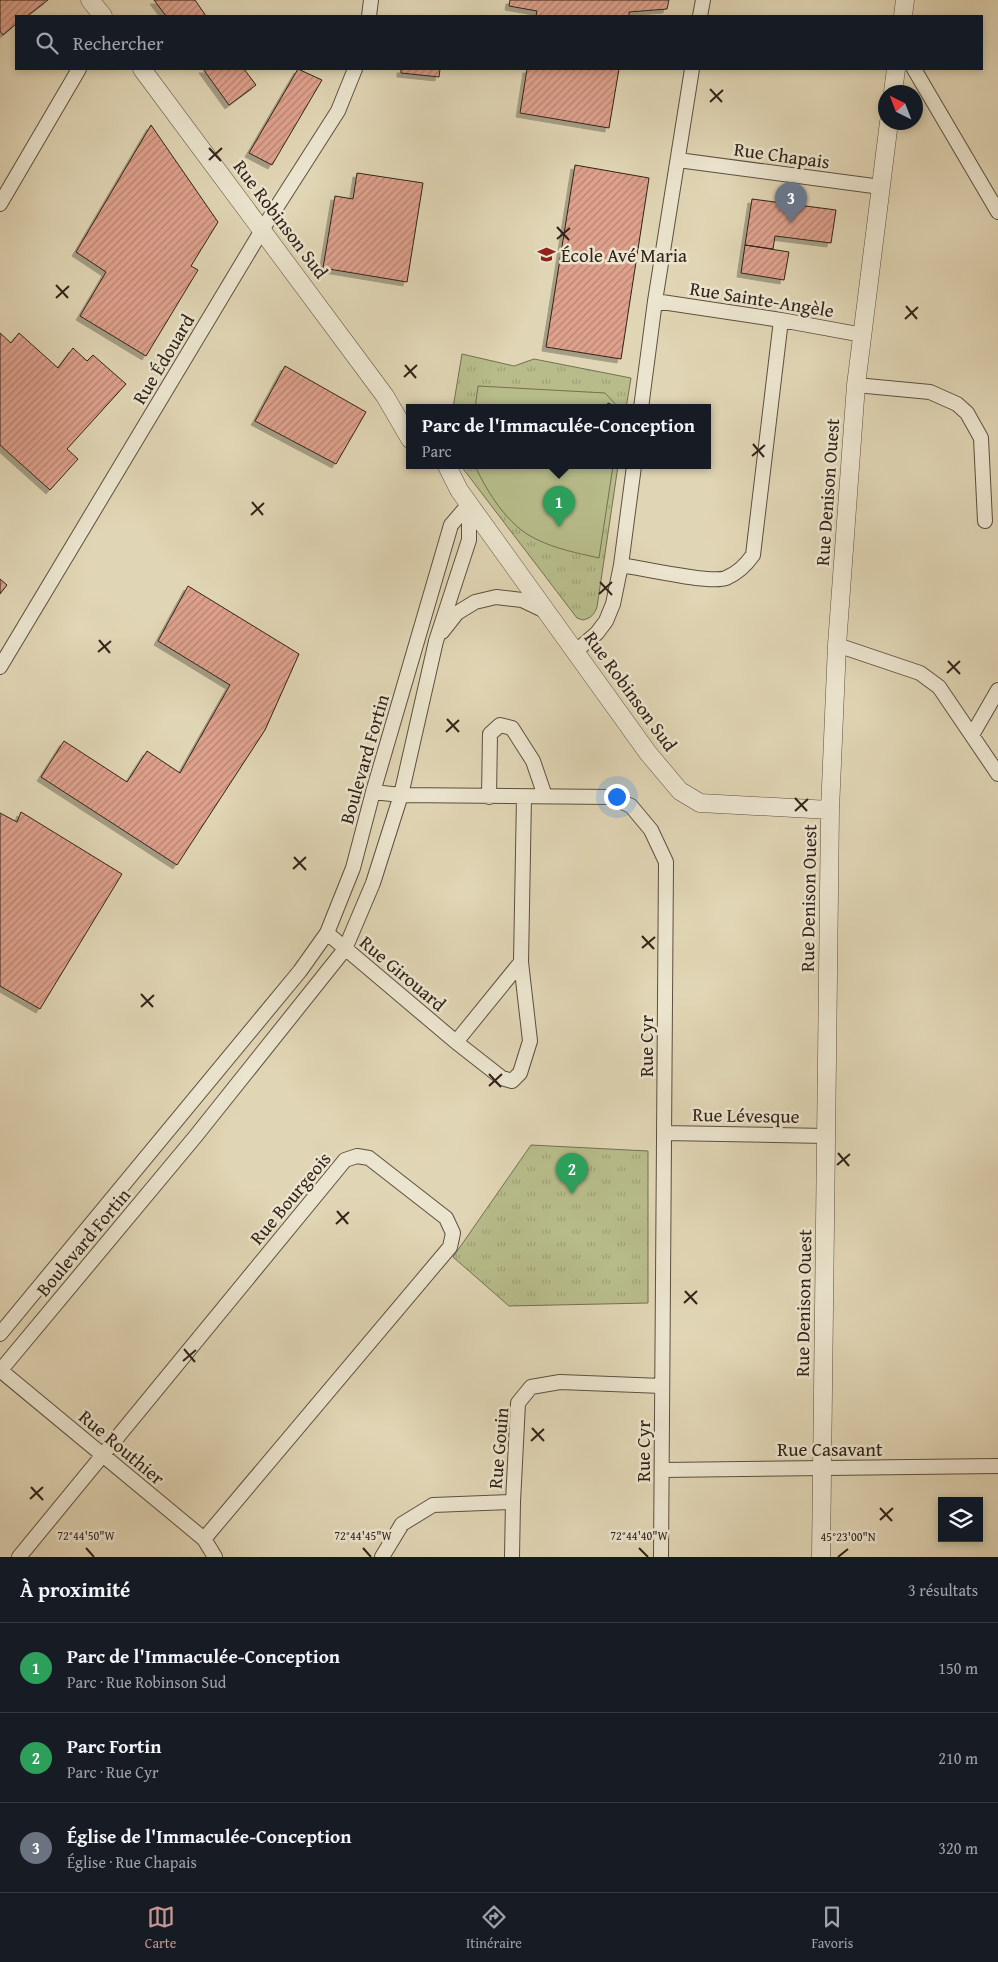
<!DOCTYPE html>
<html lang="fr">
<head>
<meta charset="utf-8">
<style>
	:root { --surface:#171b24; --page:#20242c; --text:#f1f3f6; --muted:#9ea1a6; --line:#363941; --accent:#c59692 }
	body { margin:0; font-family:"Gentium Book Plus",serif; background:var(--page); color:var(--text) }
	.controls { position:absolute; right:15px; bottom:15px; display:grid; overflow:hidden; border-radius:0px; box-shadow:0 2px 8px #0003 }
	.controls button { width:45px; height:45px; display:grid; place-items:center; padding:0; border:0; border-bottom:1px solid var(--line); background:var(--surface); color:var(--text); font:25px sans-serif }
	.compass { position:absolute; left:878px; top:85px; width:45px; height:45px; border-radius:50%; background:var(--surface); box-shadow:0 2px 8px #0003; rotate:318deg }
	.you { position:absolute; left:616px; top:796px; width:18px; height:18px; margin:-12px; border:4px solid #fff; border-radius:50%; background:#1a73e8; box-shadow:0 0 0 8px #1a73e833 }
	.badge { display:grid; place-items:center; width:32px; height:32px; border-radius:50%; background:var(--accent); color:#fff; font-size:16px; font-weight:700 }
	.pin { position:absolute; translate:-50% -41px; filter:drop-shadow(0 1px 2px #0008) }
	.pin::after { content:''; position:absolute; top:26px; width:18px; height:15px; background:inherit; clip-path:polygon(0 0,100% 0,50% 100%) }
	.popup { position:absolute; left:406px; top:404px; width:305px; height:65px; box-sizing:border-box; display:grid; place-content:center; border-radius:0px; background:var(--surface); filter:drop-shadow(0 1px 4px #0005); font-size:16px; white-space:nowrap; color:var(--muted) }
	.popup b { font-size:19px; color:var(--text) }
	.popup::after { content:''; position:absolute; left:50%; top:100%; margin-left:-10px; border:10px solid transparent; border-top-color:var(--surface) }
	.list { margin:0; padding:0; list-style:none }
	h2 { display:flex; justify-content:space-between; align-items:center; height:65px; margin:0; padding:0 20px; font-size:21px }
	h2 small { font-size:16px; font-weight:400; color:var(--muted) }
	.list li { display:grid; grid-template-columns:32px 1fr auto; gap:15px; align-items:center; box-sizing:border-box; height:90px; padding:0 20px; border-top:1px solid var(--line) }
	.list b { display:block; font-size:19px; white-space:nowrap }
	.list p { margin:0; font-size:16px; white-space:nowrap; color:var(--muted) }
	.list em { font-size:16px; font-style:normal; color:var(--muted) }
	.icon { flex:none; width:28px; height:28px; fill:none; stroke:currentColor; stroke-width:2; stroke-linecap:round; stroke-linejoin:round }
	.map { position:relative; flex:none; width:998px; height:1557px; overflow:hidden }
	.search { position:absolute; background:var(--surface); box-shadow:0 2px 8px #0003; left:15px; right:15px; top:15px; height:55px; display:flex; align-items:center; gap:12px; box-sizing:border-box; padding:0 18px; border-radius:0px; color:var(--muted); font-size:19px }
	.sheet { height:335px; background:var(--surface) }
	nav { display:flex; justify-content:space-around; align-items:center; box-sizing:border-box; height:70px; border-top:1px solid var(--line); background:var(--surface); font-size:14px; color:var(--muted) }
	nav a { display:grid; justify-items:center; gap:2px }
	nav .on { color:var(--accent) }
	.map>svg:first-child { display:block }
	.grass { fill:url(#grass-tufts); stroke:#747052 }
	.garden { fill:#b7bc8a; stroke:#747052 }
	.building { fill:url(#building-hatch); stroke:#312319; filter:url(#shadow) }
	.lines { fill:none; stroke-linecap:round; stroke-linejoin:round }
	.minor-casing { stroke:#5d5040; stroke-width:16 }
	.tertiary-casing { stroke:#5d5040; stroke-width:19 }
	.minor { stroke:#ebe4ce; stroke-width:14 }
	.tertiary { stroke:#ebe4ce; stroke-width:18 }
	.ticks { fill:none; stroke:#312319; stroke-width:2 }
	.labels { text-anchor:middle; dominant-baseline:central; stroke-width:5; stroke-linejoin:round; paint-order:stroke }
	.street-label { font-size:19px; fill:#312319; stroke:#ebe4ce }
	.poi-label { font-size:19px; fill:#312319; stroke:#ebe4ce; text-anchor:start }
	.ticks-label { font-size:12px; text-anchor:middle; fill:#312319; stroke:#ebe4ce; stroke-width:5; stroke-linejoin:round; paint-order:stroke }
</style>
</head>
<body>
<div class="map">
<svg width="998" height="1557" viewBox="0 0 998 1557">
	<defs>
		<pattern id="grass-tufts" width="24" height="20" patternUnits="userSpaceOnUse" patternTransform="scale(1.25)"><rect width="24" height="20" fill="#b7bc8a"/><path d="M3 7l-1-3M5 7V3M7 7l1-3M15 17l-1-3M17 17v-4M19 17l1-3" fill="none" stroke="#9ea176"/></pattern>
		<pattern id="building-hatch" width="6" height="6" patternUnits="userSpaceOnUse" patternTransform="scale(1.25)"><rect width="6" height="6" fill="#dea18c"/><path d="M-1 1l2-2M0 6l6-6M5 7l2-2" fill="none" stroke="#b58372"/></pattern>
		<filter id="shadow"><feDropShadow dx="-4" dy="4" stdDeviation="0" flood-color="#0004"/></filter>
	</defs>
	<rect width="100%" height="100%" fill="#e0d5b4"/>
	<filter id="stains"><feTurbulence type="fractalNoise" baseFrequency=".004" numOctaves="4"/><feColorMatrix values="0 0 0 0 .2 0 0 0 0 .09 0 0 0 0 .02 0 0 0 .5 -.17"/></filter>
	<radialGradient id="worn" r=".72"><stop offset=".6" stop-color="#630" stop-opacity="0"/><stop offset="1" stop-color="#630" stop-opacity=".3"/></radialGradient>
	<path class="grass" d="M 462,354 L 514,366 L 534,359 L 631,378 L 626,408 L 453,408 Z
		M 461,466 L 618,466 L 597,607 C 594,615 591,618 583,620 L 577,618 Z
		M 531,1145 L 648,1151 L 648,1303 L 509,1306 L 453,1257 Z"/>
	<path class="garden" d="M 478,386 L 605,393 L 619,408 L 475,408 Z
		M 475,466 L 613,466 L 599,558 C 577,553 556,549 536,539 C 508,526 488,493 475,466 Z"/>
	<path class="building" d="M 0,0 L 48,0 L 27,16 L 16,16 L 16,24 L 3,35 L 0,31 Z
		M 154,0 L 195,0 L 206,16 L 166,16 Z
		M 510,0 L 669,0 L 667,9 L 629,12 L 629,16 L 536,16 L 537,11 L 509,6 Z
		M 203,69 L 244,69 L 256,85 L 229,105 Z
		M 298,69 L 322,80 L 272,165 L 249,153 Z
		M 401,69 L 440,69 L 439,77 L 401,73 Z
		M 527,69 L 619,69 L 609,128 L 520,113 Z
		M 151,125 L 218,222 L 191,266 L 198,270 L 146,356 L 80,316 L 106,272 L 76,252 Z
		M 575,165 L 649,178 L 621,359 L 546,347 Z
		M 357,173 L 423,183 L 407,282 L 323,268 L 335,196 L 353,199 Z
		M 752,199 L 836,210 L 831,243 L 775,236 L 773,249 L 745,245 Z
		M 745,245 L 789,252 L 784,280 L 741,273 Z
		M 0,333 L 11,343 L 19,333 L 58,368 L 73,348 L 87,361 L 93,355 L 126,384 L 67,449 L 78,459 L 50,490 L 0,445 Z
		M 285,366 L 366,412 L 336,464 L 255,421 Z
		M 608,403 L 615,406 L 614,408 L 606,408 Z
		M 0,579 L 7,585 L 0,594 Z
		M 188,586 L 299,654 L 265,730 L 177,865 L 41,777 L 64,741 L 127,782 L 147,751 L 180,773 L 230,685 L 158,641 Z
		M 21,812 L 122,874 L 40,1009 L 0,986 L 0,813 L 17,822 Z"/>
	<g class="lines">
		<defs>
			<path id="minor" d="M 369,16 L 371,0
				M 700,16 L 703,0
				M 914,69 L 998,212
				M 678,160 L 881,187
				M 0,204 L 79,69
				M 655,301 L 781,320 L 863,335
				M 856,385 L 930,392 L 957,404 L 967,413 L 981,438 L 985,521
				M 641,408 L 655,301 L 692,69
				M 621,565 C 642,568 710,584 726,578 C 738,573 746,565 753,555 L 781,320
				M 442,632 L 457,613 L 475,602 L 496,597 L 522,600 L 545,611
				M 837,645 L 920,673 L 939,687 L 998,774
				M 576,651 L 597,633 L 606,621 L 613,604 L 621,565 L 634,466
				M 0,667 L 262,230 L 338,111 L 355,69
				M 972,735 L 998,690
				M 373,792 L 401,795 L 611,797 L 631,806 L 651,830 L 666,862 L 661,1557
				M 489,797 L 490,734 L 500,725 L 512,728 L 533,761 L 545,796
				M 327,933 L 456,1042 L 521,962 L 524,797
				M 456,1042 L 502,1078 L 512,1081 L 520,1073 L 530,1041 L 521,962
				M 664,1133 L 826,1136
				M 0,1334 L 300,971 L 327,933 L 353,868 L 373,792 L 451,525 L 469,504
				M 0,1370 L 204,1539 L 215,1557
				M 0,1371 L 195,1137 L 345,949 L 373,883 L 401,795 L 436,641 L 469,540 L 469,504
				M 662,1470 L 998,1466
				M 19,1557 L 345,1160 L 357,1156 L 369,1158 L 446,1218 L 453,1233 L 450,1247 L 204,1539
				M 382,1557 L 402,1524 L 433,1505 L 513,1502
				M 512,1557 L 513,1502 L 518,1403 L 531,1387 L 560,1382 L 662,1386"/>
			<path id="tertiary" d="M 90,0 L 103,16
				M 903,16 L 905,0
				M 142,69 L 385,396 L 410,439
				M 893,92 L 896,69
				M 447,466 L 459,490 L 469,504 L 648,753 L 680,791 L 700,803 L 830,810
				M 821,1557 L 830,810 L 837,645 L 856,385 L 889,122"/>
		</defs>
		<use href="#minor" class="minor-casing"/>
		<use href="#tertiary" class="tertiary-casing"/>
		<use href="#minor" class="minor"/>
		<use href="#tertiary" class="tertiary"/>
	</g>
	<path class="ticks" d="M 710,89 L 722,102M 710,102 L 723,90M 209,148 L 221,161M 209,160 L 222,148M 557,227 L 569,240M 557,239 L 570,228M 56,285 L 68,298M 56,298 L 69,286M 906,306 L 917,319M 905,319 L 918,307M 405,365 L 416,378M 404,377 L 417,365M 753,444 L 764,457M 752,456 L 765,445M 252,502 L 263,515M 251,515 L 264,503M 600,582 L 612,595M 599,594 L 612,582M 99,640 L 110,653M 98,652 L 111,641M 948,661 L 960,674M 947,673 L 960,661M 447,719 L 459,732M 446,732 L 459,720M 795,798 L 807,811M 795,811 L 808,799M 294,857 L 306,870M 293,869 L 306,857M 642,936 L 654,949M 642,948 L 655,937M 141,994 L 153,1007M 141,1007 L 154,995M 489,1074 L 501,1087M 489,1086 L 502,1074M 838,1153 L 849,1166M 837,1165 L 850,1154M 337,1211 L 348,1224M 336,1224 L 349,1212M 685,1291 L 697,1304M 684,1303 L 697,1291M 184,1349 L 195,1362M 183,1361 L 196,1350M 532,1428 L 544,1441M 531,1441 L 544,1429M 31,1487 L 43,1500M 30,1499 L 43,1487M 880,1508 L 892,1521M 880,1520 L 893,1508M 86,1548 L 94,1557M 363,1548 L 371,1557M 639,1548 L 648,1557M 838,1557 L 848,1549"/>
	<defs>
		<symbol id="school-bare" viewBox="-9 -9 18 18"><path d="M0-5L7-2L0 1L-7-2ZM-4 1L0 2.5L4 1V4Q0 6-4 4Z" fill="#8f2418" stroke="#ebe4ce" stroke-width="2.5" paint-order="stroke"/></symbol>
	</defs>
	<g fill-rule="evenodd">
		<use href="#school-bare" x="534" y="242" width="25" height="25"/>
	</g>
	<g class="labels">
		<g class="street-label">
			<text transform="translate(782 155) rotate(8)">Rue Chapais</text>
			<text transform="translate(281 219) rotate(53)">Rue Robinson Sud</text>
			<text transform="translate(762 299) rotate(9)">Rue Sainte-Angèle</text>
			<text transform="translate(163 359) rotate(-59)">Rue Édouard</text>
			<text transform="translate(827 492) rotate(-86)">Rue Denison Ouest</text>
			<text transform="translate(631 691) rotate(54)">Rue Robinson Sud</text>
			<text transform="translate(364 759) rotate(-74)">Boulevard Fortin</text>
			<text transform="translate(808 898) rotate(-89)">Rue Denison Ouest</text>
			<text transform="translate(403 973) rotate(40)">Rue Girouard</text>
			<text transform="translate(646 1046) rotate(-90)">Rue Cyr</text>
			<text transform="translate(746 1115) rotate(1)">Rue Lévesque</text>
			<text transform="translate(290 1198) rotate(-50)">Rue Bourgeois</text>
			<text transform="translate(83 1242) rotate(-50)">Boulevard Fortin</text>
			<text transform="translate(803 1303) rotate(-89)">Rue Denison Ouest</text>
			<text transform="translate(122 1447) rotate(40)">Rue Routhier</text>
			<text transform="translate(498 1448) rotate(-85)">Rue Gouin</text>
			<text x="830" y="1449">Rue Casavant</text>
			<text transform="translate(643 1451) rotate(-90)">Rue Cyr</text>
		</g>
		<g class="poi-label">
			<text x="561" y="255">École Avé Maria</text>
		</g>
	</g>
	<g class="ticks-label">
		<text x="86" y="1540">72°44'50"W</text>
		<text x="363" y="1540">72°44'45"W</text>
		<text x="639" y="1540">72°44'40"W</text>
		<text x="848" y="1541">45°23'00"N</text>
	</g>
	<rect width="100%" height="100%" filter="url(#stains)"/>
	<rect width="100%" height="100%" fill="url(#worn)"/>
</svg>
<div class="controls">
<button><svg class="icon" aria-label="layers" viewBox="0 0 24 24"><path d="M12 4l9 5-9 5-9-5zM3 14l9 5 9-5"/></svg></button>
</div>
<svg class="compass" viewBox="-18 -18 36 36"><path d="M0-13l5 13h-10z" fill="#e53935"/><path d="M0 13l5-13h-10z" fill="#9ea1a6"/></svg>
<div class="you"></div>
<div class="pin badge" style="left:559px;top:527px;background:#2e9e5b">1</div>
<div class="popup"><b>Parc de l'Immaculée-Conception</b>Parc</div>
<div class="pin badge" style="left:572px;top:1194px;background:#2e9e5b">2</div>
<div class="pin badge" style="left:791px;top:223px;background:#6b7280">3</div>
<div class="search"><svg class="icon" aria-label="search" viewBox="0 0 24 24"><circle cx="10" cy="10" r="6"/><path d="M15 15l6 6"/></svg>Rechercher</div>
</div>
<section class="sheet">
<h2>À proximité<small>3 résultats</small></h2>
<ul class="list">
<li><span class="badge" style="background:#2e9e5b">1</span><div><b>Parc de l'Immaculée-Conception</b><p>Parc · Rue Robinson Sud</p></div><em>150 m</em></li>
<li><span class="badge" style="background:#2e9e5b">2</span><div><b>Parc Fortin</b><p>Parc · Rue Cyr</p></div><em>210 m</em></li>
<li><span class="badge" style="background:#6b7280">3</span><div><b>Église de l'Immaculée-Conception</b><p>Église · Rue Chapais</p></div><em>320 m</em></li>
</ul>
</section>
<nav>
<a class="on"><svg class="icon" aria-label="map" viewBox="0 0 24 24"><path d="M3 6l6-2 6 2 6-2v14l-6 2-6-2-6 2zM9 4v14M15 6v14"/></svg>Carte</a>
<a><svg class="icon" aria-label="directions" viewBox="0 0 24 24"><path d="M12 3l9 9-9 9-9-9zM9 14v-3h6M13 9l2 2-2 2"/></svg>Itinéraire</a>
<a><svg class="icon" aria-label="saved" viewBox="0 0 24 24"><path d="M7 4h10v16l-5-4-5 4z"/></svg>Favoris</a>
</nav>
</body>
</html>
